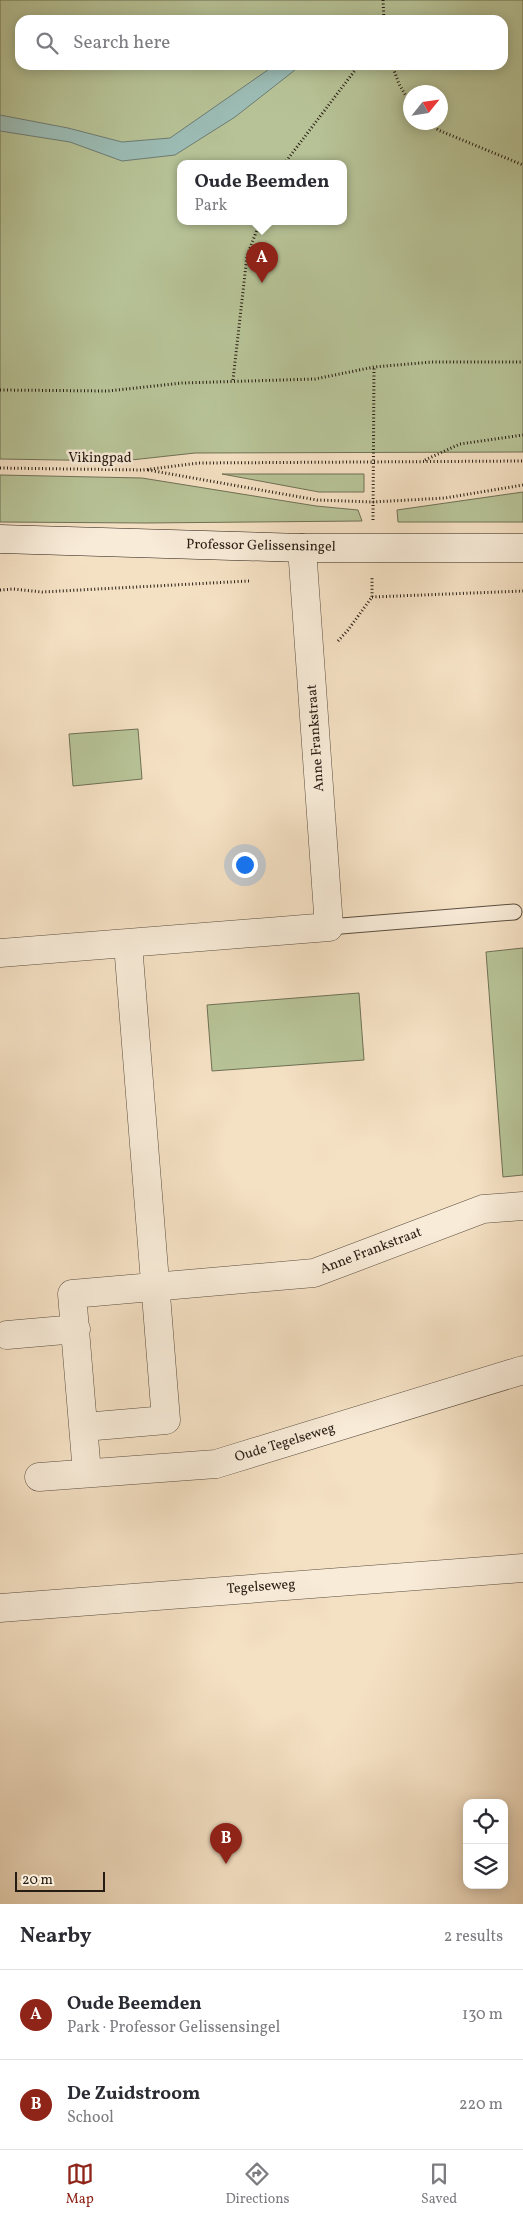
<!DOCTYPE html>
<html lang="en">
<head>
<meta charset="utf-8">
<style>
	:root { --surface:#fff; --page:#f7f7f7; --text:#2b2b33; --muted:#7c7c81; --line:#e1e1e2; --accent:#8f2418 }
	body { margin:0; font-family:Vollkorn,serif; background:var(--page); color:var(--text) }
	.controls { position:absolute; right:15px; bottom:15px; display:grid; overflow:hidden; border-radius:10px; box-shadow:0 2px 12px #0003 }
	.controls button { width:45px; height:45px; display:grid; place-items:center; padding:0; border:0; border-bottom:1px solid var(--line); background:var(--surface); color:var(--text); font:25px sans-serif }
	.compass { position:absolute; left:403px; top:85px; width:45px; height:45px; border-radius:50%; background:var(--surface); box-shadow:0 2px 12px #0003; rotate:60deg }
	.scale { position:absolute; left:15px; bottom:12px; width:90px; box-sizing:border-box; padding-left:5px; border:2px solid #271c13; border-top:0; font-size:14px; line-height:18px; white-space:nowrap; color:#271c13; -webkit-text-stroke:4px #f8ebd8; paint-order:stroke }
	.you { position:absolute; left:244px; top:864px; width:18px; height:18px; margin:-12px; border:4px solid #fff; border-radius:50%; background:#1a73e8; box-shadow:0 0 0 8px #1a73e833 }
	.badge { display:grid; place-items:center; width:32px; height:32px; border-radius:50%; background:var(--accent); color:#fff; font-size:16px; font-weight:700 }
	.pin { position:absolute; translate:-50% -41px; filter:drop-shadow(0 1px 2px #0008) }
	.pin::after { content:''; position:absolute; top:26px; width:18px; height:15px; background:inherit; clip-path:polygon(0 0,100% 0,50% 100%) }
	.popup { position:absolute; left:177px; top:160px; width:170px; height:65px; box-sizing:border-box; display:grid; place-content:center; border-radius:10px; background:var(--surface); filter:drop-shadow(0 1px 4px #0005); font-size:16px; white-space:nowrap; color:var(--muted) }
	.popup b { font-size:19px; color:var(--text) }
	.popup::after { content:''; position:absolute; left:50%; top:100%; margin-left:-10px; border:10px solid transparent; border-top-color:var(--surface) }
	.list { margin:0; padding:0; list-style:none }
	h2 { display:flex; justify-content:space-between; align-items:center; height:65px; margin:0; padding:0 20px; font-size:21px }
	h2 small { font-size:16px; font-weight:400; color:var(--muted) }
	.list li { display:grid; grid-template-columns:32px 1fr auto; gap:15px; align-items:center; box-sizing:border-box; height:90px; padding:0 20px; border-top:1px solid var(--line) }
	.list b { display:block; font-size:19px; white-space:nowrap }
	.list p { margin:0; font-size:16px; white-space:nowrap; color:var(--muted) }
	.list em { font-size:16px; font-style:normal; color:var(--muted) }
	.icon { flex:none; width:28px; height:28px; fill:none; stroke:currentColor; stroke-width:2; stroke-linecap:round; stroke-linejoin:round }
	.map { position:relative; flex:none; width:523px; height:1904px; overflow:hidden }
	.search { position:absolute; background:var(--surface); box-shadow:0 2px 12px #0003; left:15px; right:15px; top:15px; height:55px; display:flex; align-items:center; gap:12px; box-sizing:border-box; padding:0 18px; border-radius:15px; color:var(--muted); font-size:19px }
	.sheet { height:245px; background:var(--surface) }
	nav { display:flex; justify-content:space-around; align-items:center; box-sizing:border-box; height:70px; border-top:1px solid var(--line); background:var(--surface); font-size:14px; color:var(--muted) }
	nav a { display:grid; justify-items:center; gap:2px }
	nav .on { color:var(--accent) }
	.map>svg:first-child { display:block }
	.green { fill:#b7c397; stroke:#6f7055; fill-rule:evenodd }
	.water { fill:#9cbdb6; stroke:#6d7d75 }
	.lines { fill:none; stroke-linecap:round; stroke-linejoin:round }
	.service-casing { stroke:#5a4d3f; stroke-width:17 }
	.minor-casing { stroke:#5a4d3f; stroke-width:29 }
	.tertiary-casing { stroke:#5a4d3f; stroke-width:29 }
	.secondary-casing { stroke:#271c13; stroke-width:29 }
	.path { stroke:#271c13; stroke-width:3; stroke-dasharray:1 2.5; stroke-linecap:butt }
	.service { stroke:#f8ebd8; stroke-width:15 }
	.minor { stroke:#f8ebd8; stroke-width:28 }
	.tertiary { stroke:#f8ebd8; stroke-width:28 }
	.secondary { stroke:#f8ebd8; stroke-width:28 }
	.labels { text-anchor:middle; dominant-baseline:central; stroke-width:5; stroke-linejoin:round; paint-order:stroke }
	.street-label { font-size:14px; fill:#271c13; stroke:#f8ebd8 }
</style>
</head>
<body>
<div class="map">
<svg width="523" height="1904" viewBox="0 0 523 1904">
	<rect width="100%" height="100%" fill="#f4e0c3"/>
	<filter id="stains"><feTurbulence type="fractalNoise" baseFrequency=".004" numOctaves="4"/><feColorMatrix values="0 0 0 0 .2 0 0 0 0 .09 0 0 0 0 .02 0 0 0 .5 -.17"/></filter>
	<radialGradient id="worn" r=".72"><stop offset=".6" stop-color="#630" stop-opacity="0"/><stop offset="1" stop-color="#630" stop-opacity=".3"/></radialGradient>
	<path class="green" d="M 0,0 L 523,0 L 523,452 L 195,453 L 122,461 L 0,459 ZM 20,20 L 503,20 L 503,65 L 20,65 ZM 410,92 L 440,92 L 440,122 L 410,122 ZM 181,164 L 343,164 L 343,222 L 181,222 Z
		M 222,474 L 364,474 L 364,492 L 319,492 Z
		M 0,475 L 142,478 L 316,506 L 358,510 L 362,521 L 145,523 L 0,522 Z
		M 523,492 L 523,522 L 398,522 L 397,510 Z
		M 138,729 L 142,779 L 73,786 L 69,734 Z
		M 523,948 L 523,1175 L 503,1177 L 486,952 Z
		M 359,993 L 364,1060 L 212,1071 L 207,1005 Z"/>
	<path class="water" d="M 275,65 L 299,65 L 295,70 L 235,117 L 175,155 L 122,161 L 70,142 L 0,131 L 0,115 L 68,128 L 122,142 L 170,138 Z"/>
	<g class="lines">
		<defs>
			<path id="service" d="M 329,927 L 514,912"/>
			<path id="minor" d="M 0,953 L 329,927 L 302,548
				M 7,1335 L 76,1329
				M 84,1427 L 166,1420 L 128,944
				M 87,1473 L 72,1294 L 314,1273 L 483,1209 L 523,1206
				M 39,1477 L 216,1464 L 523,1370"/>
			<path id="tertiary" d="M 0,1608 L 523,1568"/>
			<path id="secondary" d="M 0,539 L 302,548 L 523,548"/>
		</defs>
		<use href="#service" class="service-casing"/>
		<use href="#minor" class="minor-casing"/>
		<use href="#tertiary" class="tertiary-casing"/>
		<use href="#secondary" class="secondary-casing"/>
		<path class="path" d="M 383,0 L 384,20
			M 392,65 L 399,84 L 410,103
			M 429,122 L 438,130 L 523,165
			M 284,164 L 359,65
			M 233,380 L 247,256 L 260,222
			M 0,390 L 108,391 L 182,383 L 315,379 L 374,367 L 432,362 L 523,362
			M 425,460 L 460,444 L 523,435
			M 0,468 L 143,470 L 199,463 L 523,461
			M 148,470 L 317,500 L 373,502 L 445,498 L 523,485
			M 373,520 L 374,367
			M 0,590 L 13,589 L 42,592 L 249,581
			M 372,597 L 523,591
			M 338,641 L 348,630 L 372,597 L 372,576"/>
		<use href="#service" class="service"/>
		<use href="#minor" class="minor"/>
		<use href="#tertiary" class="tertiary"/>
		<use href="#secondary" class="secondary"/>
	</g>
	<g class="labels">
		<g class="street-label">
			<text x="100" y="458">Vikingpad</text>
			<text transform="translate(261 546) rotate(1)">Professor Gelissensingel</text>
			<text transform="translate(316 738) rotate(-94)">Anne Frankstraat</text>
			<text transform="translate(371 1251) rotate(-21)">Anne Frankstraat</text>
			<text transform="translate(285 1443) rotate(-17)">Oude Tegelseweg</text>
			<text transform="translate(261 1587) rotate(-4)">Tegelseweg</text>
		</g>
	</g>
	<rect width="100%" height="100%" filter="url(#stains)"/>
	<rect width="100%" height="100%" fill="url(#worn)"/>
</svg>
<div class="controls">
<button><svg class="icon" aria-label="locate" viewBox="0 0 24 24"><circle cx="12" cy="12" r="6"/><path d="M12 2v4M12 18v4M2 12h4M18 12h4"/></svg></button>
<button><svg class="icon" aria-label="layers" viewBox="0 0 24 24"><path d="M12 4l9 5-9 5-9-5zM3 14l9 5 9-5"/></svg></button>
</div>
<svg class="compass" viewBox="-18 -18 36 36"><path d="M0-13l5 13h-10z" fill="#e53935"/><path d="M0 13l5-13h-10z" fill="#7c7c81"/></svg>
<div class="scale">20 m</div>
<div class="you"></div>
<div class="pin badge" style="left:262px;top:283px">A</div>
<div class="popup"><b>Oude Beemden</b>Park</div>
<div class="pin badge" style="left:226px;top:1864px">B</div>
<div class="search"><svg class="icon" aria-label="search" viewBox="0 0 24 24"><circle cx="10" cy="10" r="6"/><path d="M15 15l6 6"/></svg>Search here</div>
</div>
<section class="sheet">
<h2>Nearby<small>2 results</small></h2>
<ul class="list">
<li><span class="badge">A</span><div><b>Oude Beemden</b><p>Park · Professor Gelissensingel</p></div><em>130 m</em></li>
<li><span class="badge">B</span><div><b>De Zuidstroom</b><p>School</p></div><em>220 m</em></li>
</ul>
</section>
<nav>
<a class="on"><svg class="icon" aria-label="map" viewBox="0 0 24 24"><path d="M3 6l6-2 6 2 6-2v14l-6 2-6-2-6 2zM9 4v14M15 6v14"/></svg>Map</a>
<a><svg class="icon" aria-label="directions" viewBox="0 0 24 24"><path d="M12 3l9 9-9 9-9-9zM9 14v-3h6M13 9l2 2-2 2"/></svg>Directions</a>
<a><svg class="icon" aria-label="saved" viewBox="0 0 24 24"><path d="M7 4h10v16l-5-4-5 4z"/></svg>Saved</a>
</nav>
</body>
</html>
